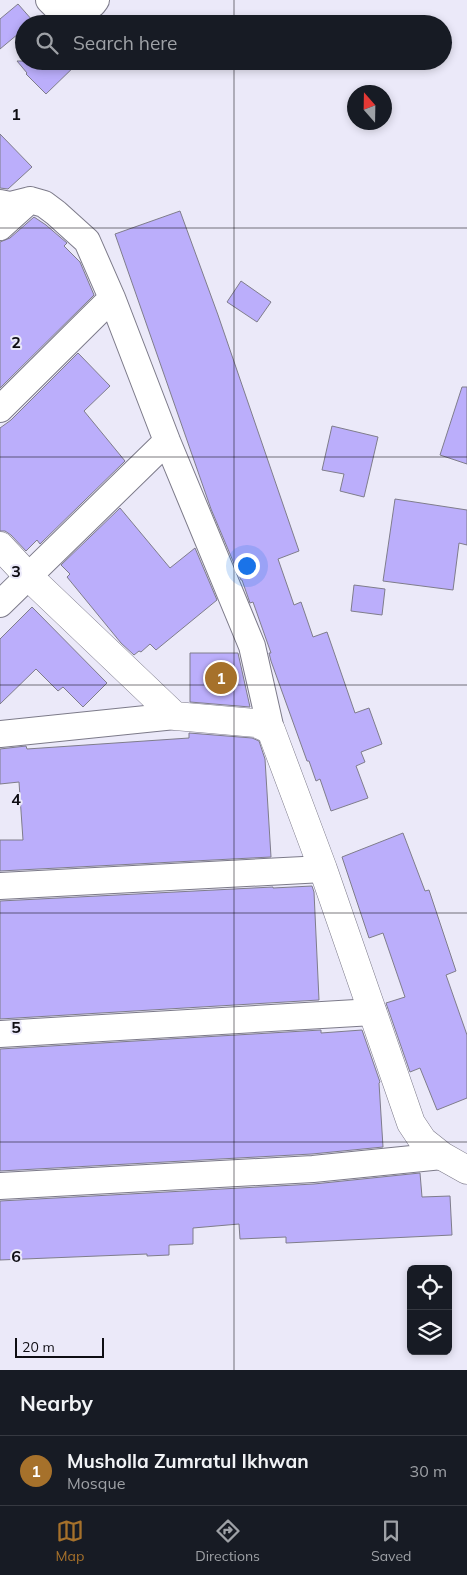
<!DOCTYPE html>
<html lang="en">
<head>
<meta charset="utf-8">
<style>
	:root { --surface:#171b24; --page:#242831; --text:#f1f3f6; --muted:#9ea1a6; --line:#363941; --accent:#a6712b }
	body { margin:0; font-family:Mulish,sans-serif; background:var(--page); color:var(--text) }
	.controls { position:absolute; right:15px; bottom:15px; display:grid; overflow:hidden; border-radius:8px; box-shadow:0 2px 8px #0003 }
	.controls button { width:45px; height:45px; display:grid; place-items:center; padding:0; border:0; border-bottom:1px solid var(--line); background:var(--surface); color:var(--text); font:25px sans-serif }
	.compass { position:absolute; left:347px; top:85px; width:45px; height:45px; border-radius:50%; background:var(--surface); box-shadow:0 2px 8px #0003; rotate:340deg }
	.scale { position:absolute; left:15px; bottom:12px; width:89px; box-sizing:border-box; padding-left:5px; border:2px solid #0e0d13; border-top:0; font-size:14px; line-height:18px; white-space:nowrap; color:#0e0d13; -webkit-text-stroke:4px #ebe9f9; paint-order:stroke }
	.you { position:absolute; left:246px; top:565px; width:18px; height:18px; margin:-12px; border:4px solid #fff; border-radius:50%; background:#1a73e8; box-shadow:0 0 0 8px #1a73e833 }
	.badge { display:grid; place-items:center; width:32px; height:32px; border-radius:50%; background:var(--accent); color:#fff; font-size:16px; font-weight:700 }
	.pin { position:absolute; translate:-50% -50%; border:2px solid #fff; box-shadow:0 1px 5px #0006 }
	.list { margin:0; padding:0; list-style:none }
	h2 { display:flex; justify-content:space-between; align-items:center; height:65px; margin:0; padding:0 20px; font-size:21px }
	h2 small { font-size:16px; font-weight:400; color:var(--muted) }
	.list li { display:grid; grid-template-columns:32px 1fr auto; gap:15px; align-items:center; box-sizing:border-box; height:70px; padding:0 20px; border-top:1px solid var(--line) }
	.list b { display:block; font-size:19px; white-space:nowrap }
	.list p { margin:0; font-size:16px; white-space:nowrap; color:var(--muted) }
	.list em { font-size:16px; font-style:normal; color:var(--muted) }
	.icon { flex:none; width:28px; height:28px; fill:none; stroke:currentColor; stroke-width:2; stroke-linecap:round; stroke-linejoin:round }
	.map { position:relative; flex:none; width:467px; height:1370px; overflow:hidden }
	.search { position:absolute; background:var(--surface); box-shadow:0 2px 8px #0003; left:15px; right:15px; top:15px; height:55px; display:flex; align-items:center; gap:12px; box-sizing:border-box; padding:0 18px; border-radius:28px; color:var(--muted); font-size:19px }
	.sheet { height:135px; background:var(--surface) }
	nav { display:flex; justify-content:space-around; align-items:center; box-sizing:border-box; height:70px; border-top:1px solid var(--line); background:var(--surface); font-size:14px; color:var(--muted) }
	nav a { display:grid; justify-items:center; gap:2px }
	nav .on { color:var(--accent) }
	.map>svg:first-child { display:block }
	.building { fill:#bbaefb; stroke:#7f7d8b }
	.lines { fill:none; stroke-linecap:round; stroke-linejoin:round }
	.street-casing { stroke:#7c7a89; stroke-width:28 }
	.secondary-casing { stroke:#7c7a89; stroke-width:29 }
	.street { stroke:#fff; stroke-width:26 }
	.secondary { stroke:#fff; stroke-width:28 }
	.grid { fill:none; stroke:#0e0d13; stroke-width:1; stroke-opacity:0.55 }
	.grid-label { font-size:16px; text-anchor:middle; font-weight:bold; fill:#0e0d13; stroke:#ebe9f9; stroke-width:4; stroke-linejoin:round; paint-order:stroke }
</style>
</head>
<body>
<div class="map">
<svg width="467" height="1370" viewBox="0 0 467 1370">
	<rect width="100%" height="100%" fill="#ebe9f9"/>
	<path class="building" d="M 18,4 L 33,21 L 30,24 L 24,24 L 24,29 L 0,49 L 0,19 Z
		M 17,61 L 80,61 L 46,94 L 26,74 L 27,73 Z
		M 0,134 L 32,167 L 8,189 L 0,188 Z
		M 180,211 L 218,315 L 299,551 L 278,559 L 294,605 L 301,602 L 313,637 L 327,632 L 355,713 L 369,708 L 382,744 L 361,752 L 365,762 L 356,766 L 368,798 L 331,811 L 320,779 L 316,781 L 309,761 L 307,761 L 271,661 L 269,653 L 271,653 L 253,602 L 250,603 L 242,580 L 241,580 L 211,509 L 115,234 Z
		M 34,217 L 46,225 L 67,243 L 64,246 L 80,262 L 94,295 L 0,388 L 0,242 L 10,238 Z
		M 241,281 L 271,302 L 257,322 L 227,302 Z
		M 78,353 L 110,386 L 84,411 L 125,461 L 40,544 L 37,540 L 26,551 L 11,535 L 5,531 L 0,531 L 0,428 L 11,420 Z
		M 462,387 L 467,387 L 467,464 L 440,455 Z
		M 332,426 L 378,437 L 364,497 L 340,491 L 344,474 L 322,470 Z
		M 395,499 L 467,510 L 467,545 L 459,543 L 453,590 L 383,581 Z
		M 120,508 L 170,568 L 195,548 L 217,600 L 156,650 L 150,644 L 141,652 L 139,651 L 134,655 L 121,643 L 67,577 L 70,574 L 61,565 Z
		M 354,585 L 385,589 L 382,615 L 351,611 Z
		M 32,607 L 107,683 L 83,707 L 63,687 L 58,691 L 36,669 L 0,704 L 0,639 Z
		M 190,653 L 238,653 L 250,707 L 190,702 Z
		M 189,733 L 252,738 L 259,741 L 265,759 L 271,857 L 0,871 L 0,840 L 23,840 L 19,782 L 0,784 L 0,749 L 26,746 L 27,749 L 189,738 Z
		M 403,833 L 425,891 L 429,890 L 456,971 L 446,975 L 467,1035 L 467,1098 L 437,1110 L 420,1068 L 410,1072 L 386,1003 L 405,997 L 383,933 L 369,938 L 342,857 Z
		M 312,886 L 314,892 L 319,1000 L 0,1019 L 0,901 L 273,887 L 273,888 Z
		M 321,1030 L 321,1033 L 362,1030 L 380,1082 L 379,1083 L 383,1147 L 312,1154 L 0,1171 L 0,1049 Z
		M 420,1173 L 422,1197 L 450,1196 L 452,1235 L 286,1243 L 286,1237 L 240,1239 L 239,1224 L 193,1228 L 193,1244 L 169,1245 L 169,1255 L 147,1256 L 147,1254 L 0,1260 L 0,1201 L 314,1184 Z"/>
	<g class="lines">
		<defs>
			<path id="street" d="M 49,0 L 55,6 L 74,13 L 93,4 L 96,0
				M 0,203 L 10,205 L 30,200 L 44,204 L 56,213 L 87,241 L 112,298 L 167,441 L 252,646 L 271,730
				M 0,227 L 30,200
				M 0,409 L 112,298
				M 0,604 L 167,441
				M 0,734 L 175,716
				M 0,886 L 323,869
				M 0,1034 L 373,1012
				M 0,1186 L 313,1169 L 442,1156"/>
			<path id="secondary" d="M 0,546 L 28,576 L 175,716 L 256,723 L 271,730 L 323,869 L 411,1123 L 423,1141 L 442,1156 L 467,1170"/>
		</defs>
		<use href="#street" class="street-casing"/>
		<use href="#secondary" class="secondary-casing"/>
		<use href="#street" class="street"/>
		<use href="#secondary" class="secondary"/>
	</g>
	<path class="grid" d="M 234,0 L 234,24M 234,61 L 234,1370M 0,228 L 467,228M 0,457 L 467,457M 0,685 L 467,685M 0,913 L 467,913M 0,1142 L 467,1142"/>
	<g class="grid-label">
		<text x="16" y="120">1</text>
		<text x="16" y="348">2</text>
		<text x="16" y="577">3</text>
		<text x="16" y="805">4</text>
		<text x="16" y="1033">5</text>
		<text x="16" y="1262">6</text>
	</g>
</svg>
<div class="controls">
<button><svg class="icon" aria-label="locate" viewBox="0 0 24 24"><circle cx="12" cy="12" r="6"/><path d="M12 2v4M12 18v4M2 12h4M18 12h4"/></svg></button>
<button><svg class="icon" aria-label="layers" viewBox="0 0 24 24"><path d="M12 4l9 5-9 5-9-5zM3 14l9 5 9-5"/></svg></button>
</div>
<svg class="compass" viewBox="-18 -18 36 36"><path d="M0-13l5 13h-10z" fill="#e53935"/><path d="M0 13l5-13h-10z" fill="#9ea1a6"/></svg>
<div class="scale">20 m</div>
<div class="you"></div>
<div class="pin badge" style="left:221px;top:678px">1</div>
<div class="search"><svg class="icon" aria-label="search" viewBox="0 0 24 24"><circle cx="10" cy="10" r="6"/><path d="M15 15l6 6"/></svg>Search here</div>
</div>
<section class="sheet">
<h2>Nearby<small></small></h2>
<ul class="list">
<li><span class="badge">1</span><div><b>Musholla Zumratul Ikhwan</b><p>Mosque</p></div><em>30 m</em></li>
</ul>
</section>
<nav>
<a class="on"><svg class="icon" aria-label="map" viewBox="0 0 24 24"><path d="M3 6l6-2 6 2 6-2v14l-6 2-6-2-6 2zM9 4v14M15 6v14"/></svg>Map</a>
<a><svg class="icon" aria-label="directions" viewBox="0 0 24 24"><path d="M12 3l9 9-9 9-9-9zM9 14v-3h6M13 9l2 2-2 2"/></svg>Directions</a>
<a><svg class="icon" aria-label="saved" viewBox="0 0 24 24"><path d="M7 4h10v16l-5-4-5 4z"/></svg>Saved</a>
</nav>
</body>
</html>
